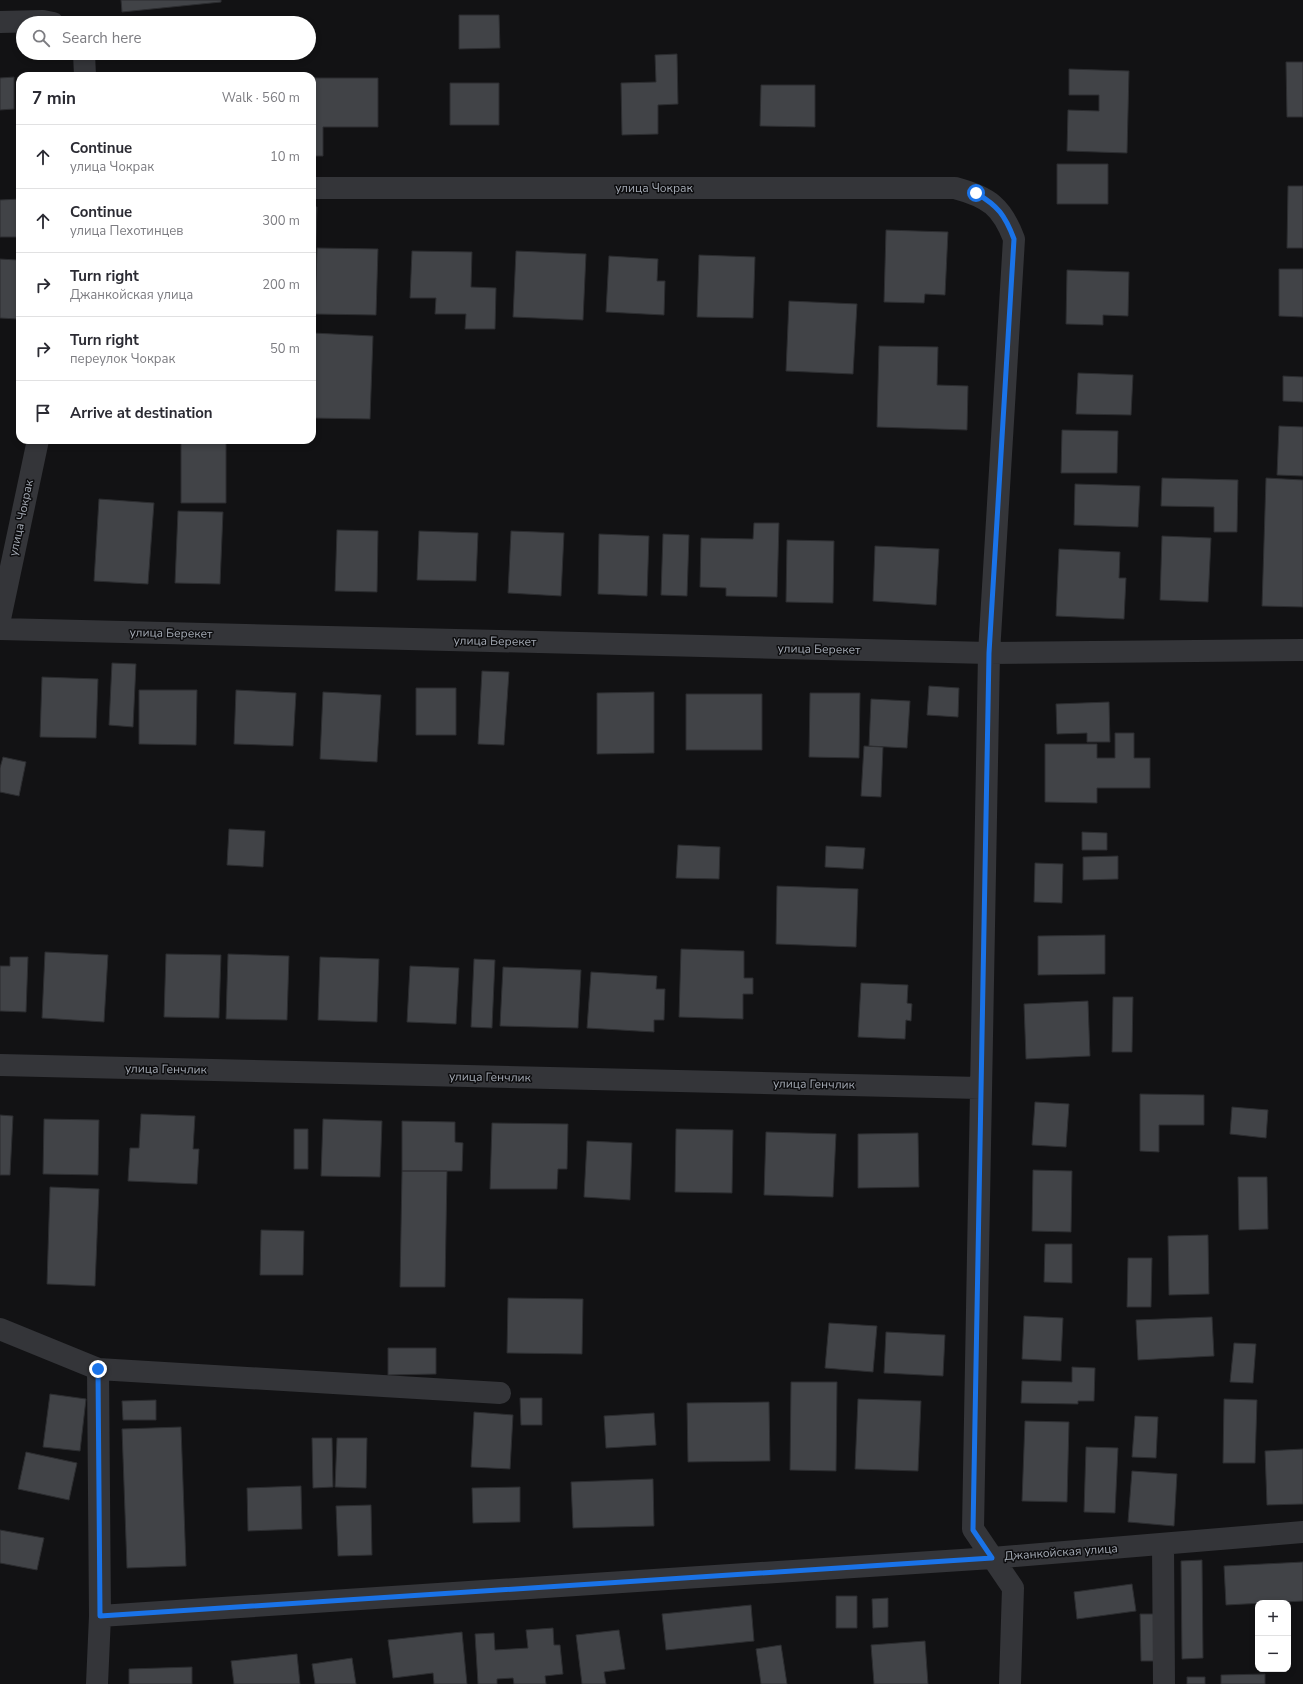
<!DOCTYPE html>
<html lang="en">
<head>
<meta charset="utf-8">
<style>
	:root { --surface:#fff; --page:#f2f2f3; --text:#2b2b33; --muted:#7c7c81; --line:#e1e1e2 }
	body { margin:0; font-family:"Nunito Sans",sans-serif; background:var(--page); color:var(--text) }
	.controls { position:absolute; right:12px; bottom:12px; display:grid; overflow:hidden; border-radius:8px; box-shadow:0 2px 6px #0003 }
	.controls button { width:36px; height:36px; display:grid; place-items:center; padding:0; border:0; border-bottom:1px solid var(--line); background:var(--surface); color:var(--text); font:20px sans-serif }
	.stop { position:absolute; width:12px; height:12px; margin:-9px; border:3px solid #1a73e8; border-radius:50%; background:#fff }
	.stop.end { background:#1a73e8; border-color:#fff; box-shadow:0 1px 4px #0008 }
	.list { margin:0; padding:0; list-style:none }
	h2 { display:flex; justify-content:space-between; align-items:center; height:52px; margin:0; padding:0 16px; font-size:17px }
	h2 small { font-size:13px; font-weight:400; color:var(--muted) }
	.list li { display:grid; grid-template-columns:26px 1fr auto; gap:12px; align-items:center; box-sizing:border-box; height:64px; padding:0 16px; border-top:1px solid var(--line) }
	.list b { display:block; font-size:15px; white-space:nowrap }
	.list p { margin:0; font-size:13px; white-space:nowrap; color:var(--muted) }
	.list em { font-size:13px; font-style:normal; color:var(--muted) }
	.icon { flex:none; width:22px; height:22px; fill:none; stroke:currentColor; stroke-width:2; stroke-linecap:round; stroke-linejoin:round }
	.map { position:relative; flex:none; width:1303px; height:1684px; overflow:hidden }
	.search { position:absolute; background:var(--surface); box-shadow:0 2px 6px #0003; left:16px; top:16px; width:300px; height:44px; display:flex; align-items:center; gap:10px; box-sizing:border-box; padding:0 14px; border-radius:22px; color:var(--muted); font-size:15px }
	.panel { position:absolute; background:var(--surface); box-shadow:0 2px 6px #0003; left:16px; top:72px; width:300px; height:372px; border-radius:12px }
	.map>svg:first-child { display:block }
	.building { fill:#414347; stroke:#2c2d30 }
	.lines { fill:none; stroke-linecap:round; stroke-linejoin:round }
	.minor { stroke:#343539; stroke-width:22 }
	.route { stroke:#1a73e8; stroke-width:5 }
	.labels { text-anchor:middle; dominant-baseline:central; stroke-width:3; stroke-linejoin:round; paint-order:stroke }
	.street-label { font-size:12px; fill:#a4aab4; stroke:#0d0d0f }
</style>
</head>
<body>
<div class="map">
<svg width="1303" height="1684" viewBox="0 0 1303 1684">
	<rect width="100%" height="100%" fill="#121214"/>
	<path class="building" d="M 121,0 L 221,0 L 221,2 L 122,12 Z
		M 459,15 L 499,15 L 500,48 L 459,49 Z
		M 677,54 L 678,104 L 658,105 L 658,134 L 622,135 L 621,83 L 656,82 L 655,55 Z
		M 1286,62 L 1303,62 L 1303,117 L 1287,117 Z
		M 1069,69 L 1129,71 L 1127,153 L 1067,151 L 1068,110 L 1099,111 L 1099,95 L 1069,95 Z
		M 14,77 L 14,109 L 0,110 L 0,78 Z
		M 312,78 L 378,78 L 378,127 L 323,127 L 323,156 L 312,156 Z
		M 450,83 L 499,83 L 499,125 L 450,125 Z
		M 761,85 L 815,85 L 815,127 L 760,126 Z
		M 1057,164 L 1108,164 L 1108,204 L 1057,204 Z
		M 1288,186 L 1303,186 L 1303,248 L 1287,248 Z
		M 20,199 L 20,237 L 0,237 L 0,200 Z
		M 312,207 L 317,207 L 313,333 L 373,336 L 370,419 L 312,418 Z
		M 886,230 L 948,232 L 945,295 L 925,294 L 924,303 L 884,302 Z
		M 317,248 L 378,249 L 376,315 L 315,314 Z
		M 412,251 L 472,252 L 471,287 L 496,288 L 495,329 L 465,329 L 466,314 L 435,314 L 436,298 L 410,298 Z
		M 516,251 L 586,254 L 583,320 L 513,317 Z
		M 699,255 L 755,257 L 753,318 L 697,317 Z
		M 609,256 L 658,259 L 657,281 L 665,281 L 664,315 L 606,312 Z
		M 0,259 L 17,260 L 17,274 L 20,274 L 20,302 L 17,302 L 17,319 L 0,318 Z
		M 1279,269 L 1303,269 L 1303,317 L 1279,316 Z
		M 1067,270 L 1129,272 L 1128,316 L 1103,315 L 1103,325 L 1066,324 Z
		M 789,301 L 857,304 L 853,374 L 786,371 Z
		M 879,346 L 938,347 L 937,385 L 968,386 L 967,430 L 877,427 Z
		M 1078,373 L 1133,375 L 1131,415 L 1076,414 Z
		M 1283,376 L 1303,377 L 1303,402 L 1283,401 Z
		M 1279,426 L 1303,427 L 1303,476 L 1277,475 Z
		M 1062,430 L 1118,431 L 1117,473 L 1061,473 Z
		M 181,440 L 226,440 L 226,503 L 181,503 Z
		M 1162,478 L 1238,480 L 1237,532 L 1214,532 L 1214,507 L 1161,506 Z
		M 1266,478 L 1303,480 L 1303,607 L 1262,606 Z
		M 1075,484 L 1140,486 L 1138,527 L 1074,525 Z
		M 99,499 L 154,503 L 148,584 L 94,581 Z
		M 178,511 L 223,512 L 220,584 L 175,583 Z
		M 754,523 L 779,523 L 777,597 L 726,596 L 726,588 L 700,587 L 701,538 L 753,539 Z
		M 337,530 L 378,531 L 377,592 L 335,591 Z
		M 419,531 L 478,533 L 476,581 L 417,580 Z
		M 511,531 L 564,533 L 561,596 L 508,593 Z
		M 599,534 L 649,536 L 647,596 L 598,594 Z
		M 663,534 L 689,535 L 687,596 L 661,595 Z
		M 1162,536 L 1211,538 L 1208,602 L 1160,600 Z
		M 787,540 L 834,541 L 833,603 L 786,602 Z
		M 875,546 L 939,549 L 936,605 L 873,601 Z
		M 1059,549 L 1120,552 L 1119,578 L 1126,578 L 1124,619 L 1056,616 Z
		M 112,663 L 136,664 L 133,727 L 109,725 Z
		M 482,671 L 509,672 L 504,745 L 478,744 Z
		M 42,677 L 98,679 L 96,738 L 40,737 Z
		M 929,686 L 959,688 L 958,717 L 927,715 Z
		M 416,688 L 456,688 L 456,735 L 416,735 Z
		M 139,690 L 197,690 L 196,745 L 139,744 Z
		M 236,690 L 296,693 L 293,746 L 234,744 Z
		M 323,692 L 381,695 L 377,762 L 320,759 Z
		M 654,692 L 654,753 L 597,754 L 597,693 Z
		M 810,693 L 860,693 L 859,758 L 809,757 Z
		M 686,694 L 762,694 L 762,750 L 686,750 Z
		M 871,699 L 910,701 L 907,748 L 869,746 Z
		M 1109,702 L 1110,742 L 1087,742 L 1087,733 L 1057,734 L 1056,704 Z
		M 1115,733 L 1134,733 L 1134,758 L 1150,758 L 1150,788 L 1097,788 L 1097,803 L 1045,802 L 1045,744 L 1097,744 L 1097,758 L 1115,758 Z
		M 864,746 L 883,747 L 881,797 L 861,796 Z
		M 3,757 L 26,762 L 19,796 L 0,792 L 0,768 Z
		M 229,829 L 265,831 L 263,867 L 227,865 Z
		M 1082,832 L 1107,833 L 1107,850 L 1082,850 Z
		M 678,845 L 720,847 L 719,879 L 676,878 Z
		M 826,846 L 865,848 L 863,869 L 825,867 Z
		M 1118,856 L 1118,879 L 1083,880 L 1083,857 Z
		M 1035,863 L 1063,864 L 1062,903 L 1034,902 Z
		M 777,886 L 858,889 L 856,947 L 776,944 Z
		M 1105,935 L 1105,974 L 1038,975 L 1038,936 Z
		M 681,949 L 744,951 L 744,978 L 753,978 L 753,994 L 743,994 L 743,1019 L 679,1017 Z
		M 45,952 L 108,955 L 104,1022 L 42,1018 Z
		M 166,954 L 221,955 L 219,1018 L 164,1017 Z
		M 228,954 L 289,956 L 287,1020 L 226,1019 Z
		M 10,957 L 28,957 L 26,1012 L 0,1011 L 0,966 L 10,966 Z
		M 320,957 L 379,959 L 377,1022 L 318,1020 Z
		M 474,959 L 495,960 L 492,1028 L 471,1027 Z
		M 410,966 L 459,968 L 456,1024 L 407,1022 Z
		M 503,967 L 581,970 L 578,1028 L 500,1026 Z
		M 591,972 L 657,976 L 656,989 L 665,989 L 664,1020 L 654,1020 L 654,1032 L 587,1028 Z
		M 861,983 L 908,985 L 907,1003 L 912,1004 L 911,1021 L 906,1020 L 905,1039 L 858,1037 Z
		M 1113,997 L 1133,997 L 1132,1052 L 1112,1052 Z
		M 1088,1001 L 1090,1056 L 1026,1059 L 1024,1004 Z
		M 1140,1094 L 1204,1095 L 1204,1125 L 1159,1125 L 1159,1152 L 1140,1151 Z
		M 1035,1102 L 1069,1104 L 1066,1147 L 1032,1145 Z
		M 1232,1107 L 1268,1110 L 1266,1138 L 1230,1134 Z
		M 141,1114 L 195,1116 L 193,1149 L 199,1149 L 197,1184 L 128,1181 L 130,1148 L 139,1148 Z
		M 0,1115 L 13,1116 L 10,1175 L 0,1175 Z
		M 44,1119 L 99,1120 L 98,1175 L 43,1174 Z
		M 323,1119 L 382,1121 L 380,1177 L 321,1176 Z
		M 402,1121 L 455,1122 L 455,1142 L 463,1143 L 462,1171 L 402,1171 Z
		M 492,1123 L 568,1124 L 567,1169 L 558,1169 L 557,1189 L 490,1189 Z
		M 294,1129 L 308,1129 L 308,1169 L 294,1169 Z
		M 676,1129 L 733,1130 L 732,1193 L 675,1192 Z
		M 766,1132 L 836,1134 L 833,1197 L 764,1195 Z
		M 918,1133 L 919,1187 L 858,1188 L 858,1134 Z
		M 587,1141 L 632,1143 L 630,1200 L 584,1197 Z
		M 1033,1170 L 1072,1171 L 1071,1232 L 1032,1231 Z
		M 402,1171 L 447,1171 L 445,1287 L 400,1287 Z
		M 1238,1177 L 1267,1177 L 1268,1229 L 1239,1230 Z
		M 50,1187 L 99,1189 L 95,1286 L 47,1284 Z
		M 261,1230 L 304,1231 L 303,1275 L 260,1275 Z
		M 1208,1235 L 1209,1294 L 1169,1295 L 1168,1236 Z
		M 1045,1244 L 1072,1244 L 1072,1283 L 1044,1282 Z
		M 1128,1258 L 1152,1258 L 1151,1307 L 1127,1307 Z
		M 508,1298 L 583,1299 L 582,1354 L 507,1353 Z
		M 1024,1316 L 1063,1318 L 1061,1361 L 1022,1359 Z
		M 1212,1317 L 1214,1356 L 1138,1360 L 1136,1320 Z
		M 829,1323 L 877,1326 L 873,1372 L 825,1368 Z
		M 886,1332 L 945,1335 L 943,1376 L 884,1373 Z
		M 1234,1343 L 1256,1344 L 1253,1383 L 1230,1382 Z
		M 388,1348 L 436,1348 L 436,1374 L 388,1375 Z
		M 1072,1367 L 1095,1368 L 1094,1401 L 1078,1401 L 1078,1404 L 1021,1403 L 1022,1381 L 1072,1382 Z
		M 791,1382 L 837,1382 L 836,1471 L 790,1470 Z
		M 50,1394 L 86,1399 L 80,1451 L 43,1447 Z
		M 520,1398 L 542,1398 L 542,1425 L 521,1425 Z
		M 858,1399 L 921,1401 L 918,1471 L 855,1469 Z
		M 1224,1399 L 1257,1400 L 1255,1463 L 1223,1463 Z
		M 156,1400 L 156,1420 L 123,1420 L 122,1401 Z
		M 769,1402 L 770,1461 L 688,1462 L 687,1403 Z
		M 474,1412 L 513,1415 L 510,1469 L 471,1467 Z
		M 654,1413 L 656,1445 L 606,1448 L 604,1416 Z
		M 1135,1416 L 1158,1417 L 1156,1458 L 1132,1457 Z
		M 1025,1421 L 1069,1422 L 1067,1502 L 1022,1501 Z
		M 181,1427 L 186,1566 L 127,1568 L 122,1429 Z
		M 312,1438 L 332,1438 L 333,1487 L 313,1488 Z
		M 337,1438 L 367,1438 L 366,1488 L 335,1487 Z
		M 1086,1447 L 1118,1448 L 1115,1513 L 1084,1512 Z
		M 1303,1449 L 1303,1504 L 1267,1505 L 1265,1451 Z
		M 26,1452 L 77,1463 L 69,1500 L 18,1489 Z
		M 1132,1471 L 1177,1474 L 1174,1526 L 1128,1522 Z
		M 653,1479 L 654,1526 L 573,1528 L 571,1482 Z
		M 301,1486 L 302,1529 L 248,1531 L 247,1488 Z
		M 520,1487 L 520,1522 L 473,1523 L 472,1488 Z
		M 371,1505 L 372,1555 L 338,1556 L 336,1506 Z
		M 0,1530 L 44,1538 L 37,1570 L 0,1563 Z
		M 1202,1560 L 1203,1658 L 1182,1659 L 1181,1561 Z
		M 1303,1562 L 1303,1601 L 1226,1605 L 1224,1566 Z
		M 1132,1584 L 1136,1611 L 1077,1619 L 1074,1592 Z
		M 836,1596 L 857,1596 L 857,1628 L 836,1628 Z
		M 888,1598 L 888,1627 L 873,1628 L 872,1599 Z
		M 751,1605 L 754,1641 L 666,1650 L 662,1614 Z
		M 1140,1614 L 1159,1614 L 1159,1661 L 1141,1661 Z
		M 553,1628 L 554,1645 L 560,1645 L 563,1674 L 545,1676 L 546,1684 L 514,1684 L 513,1678 L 497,1679 L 497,1684 L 478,1684 L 475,1634 L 494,1633 L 495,1650 L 528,1648 L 526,1630 Z
		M 619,1630 L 625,1669 L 604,1672 L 606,1684 L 582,1684 L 576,1635 Z
		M 462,1632 L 467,1684 L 434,1684 L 433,1673 L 393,1678 L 388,1640 Z
		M 925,1641 L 928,1684 L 874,1684 L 871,1645 Z
		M 781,1645 L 787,1684 L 761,1684 L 756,1649 Z
		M 297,1654 L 300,1684 L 234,1684 L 231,1661 Z
		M 352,1658 L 356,1684 L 315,1684 L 312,1664 Z
		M 192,1667 L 192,1684 L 129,1684 L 129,1669 Z
		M 1265,1674 L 1265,1684 L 1221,1684 L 1221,1675 Z
		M 1187,1677 L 1205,1677 L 1205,1684 L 1187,1684 Z"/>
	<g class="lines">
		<path class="minor" d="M 0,22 L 43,21 L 53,23
			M 84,53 L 85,76
			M 312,188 L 955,188 C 989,197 1002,207 1014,239 L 989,653 L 973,1529 L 1013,1588 L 1010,1684
			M 0,619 L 38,440
			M 0,629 L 989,653 L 1303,650
			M 0,1065 L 980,1088
			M 0,1329 L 98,1369 L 500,1393
			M 1163,1545 L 1164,1684
			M 100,1616 L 992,1558 L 1303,1532
			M 97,1684 L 100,1616 L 98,1369"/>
	</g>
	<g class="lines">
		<path class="route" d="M 98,1369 L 100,1616 L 992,1558 L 973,1530 L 989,653 L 1014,239 C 1005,215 998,206 976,193"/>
	</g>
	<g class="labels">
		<g class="street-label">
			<text x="654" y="188">улица Чокрак</text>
			<text transform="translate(21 518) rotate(-78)">улица Чокрак</text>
			<text transform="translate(171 633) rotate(1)">улица Берекет</text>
			<text transform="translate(495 641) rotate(1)">улица Берекет</text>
			<text transform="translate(819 649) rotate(1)">улица Берекет</text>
			<text transform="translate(166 1069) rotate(1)">улица Генчлик</text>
			<text transform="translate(490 1077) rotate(1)">улица Генчлик</text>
			<text transform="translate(814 1084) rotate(1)">улица Генчлик</text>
			<text transform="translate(1061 1552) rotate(-4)">Джанкойская улица</text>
		</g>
	</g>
</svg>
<div class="controls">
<button>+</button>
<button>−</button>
</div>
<div class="stop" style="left:976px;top:193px"></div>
<div class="stop end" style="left:98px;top:1369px"></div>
<div class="search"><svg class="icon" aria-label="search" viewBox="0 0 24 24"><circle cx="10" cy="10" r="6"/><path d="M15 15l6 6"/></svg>Search here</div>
<section class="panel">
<h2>7 min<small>Walk · 560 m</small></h2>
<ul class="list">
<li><svg class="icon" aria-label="ahead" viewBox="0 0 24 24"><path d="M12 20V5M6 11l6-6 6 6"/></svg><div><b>Continue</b><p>улица Чокрак</p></div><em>10 m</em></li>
<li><svg class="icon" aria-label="ahead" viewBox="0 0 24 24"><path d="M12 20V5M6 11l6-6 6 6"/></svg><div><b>Continue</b><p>улица Пехотинцев</p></div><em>300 m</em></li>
<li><svg class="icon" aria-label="right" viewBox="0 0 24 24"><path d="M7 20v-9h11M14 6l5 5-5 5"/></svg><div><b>Turn right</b><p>Джанкойская улица</p></div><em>200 m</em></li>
<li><svg class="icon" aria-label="right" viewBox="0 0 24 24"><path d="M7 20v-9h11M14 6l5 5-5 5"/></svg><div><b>Turn right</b><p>переулок Чокрак</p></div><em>50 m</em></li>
<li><svg class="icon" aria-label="arrive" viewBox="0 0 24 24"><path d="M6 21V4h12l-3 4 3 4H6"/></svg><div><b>Arrive at destination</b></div></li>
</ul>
</section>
</div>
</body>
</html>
